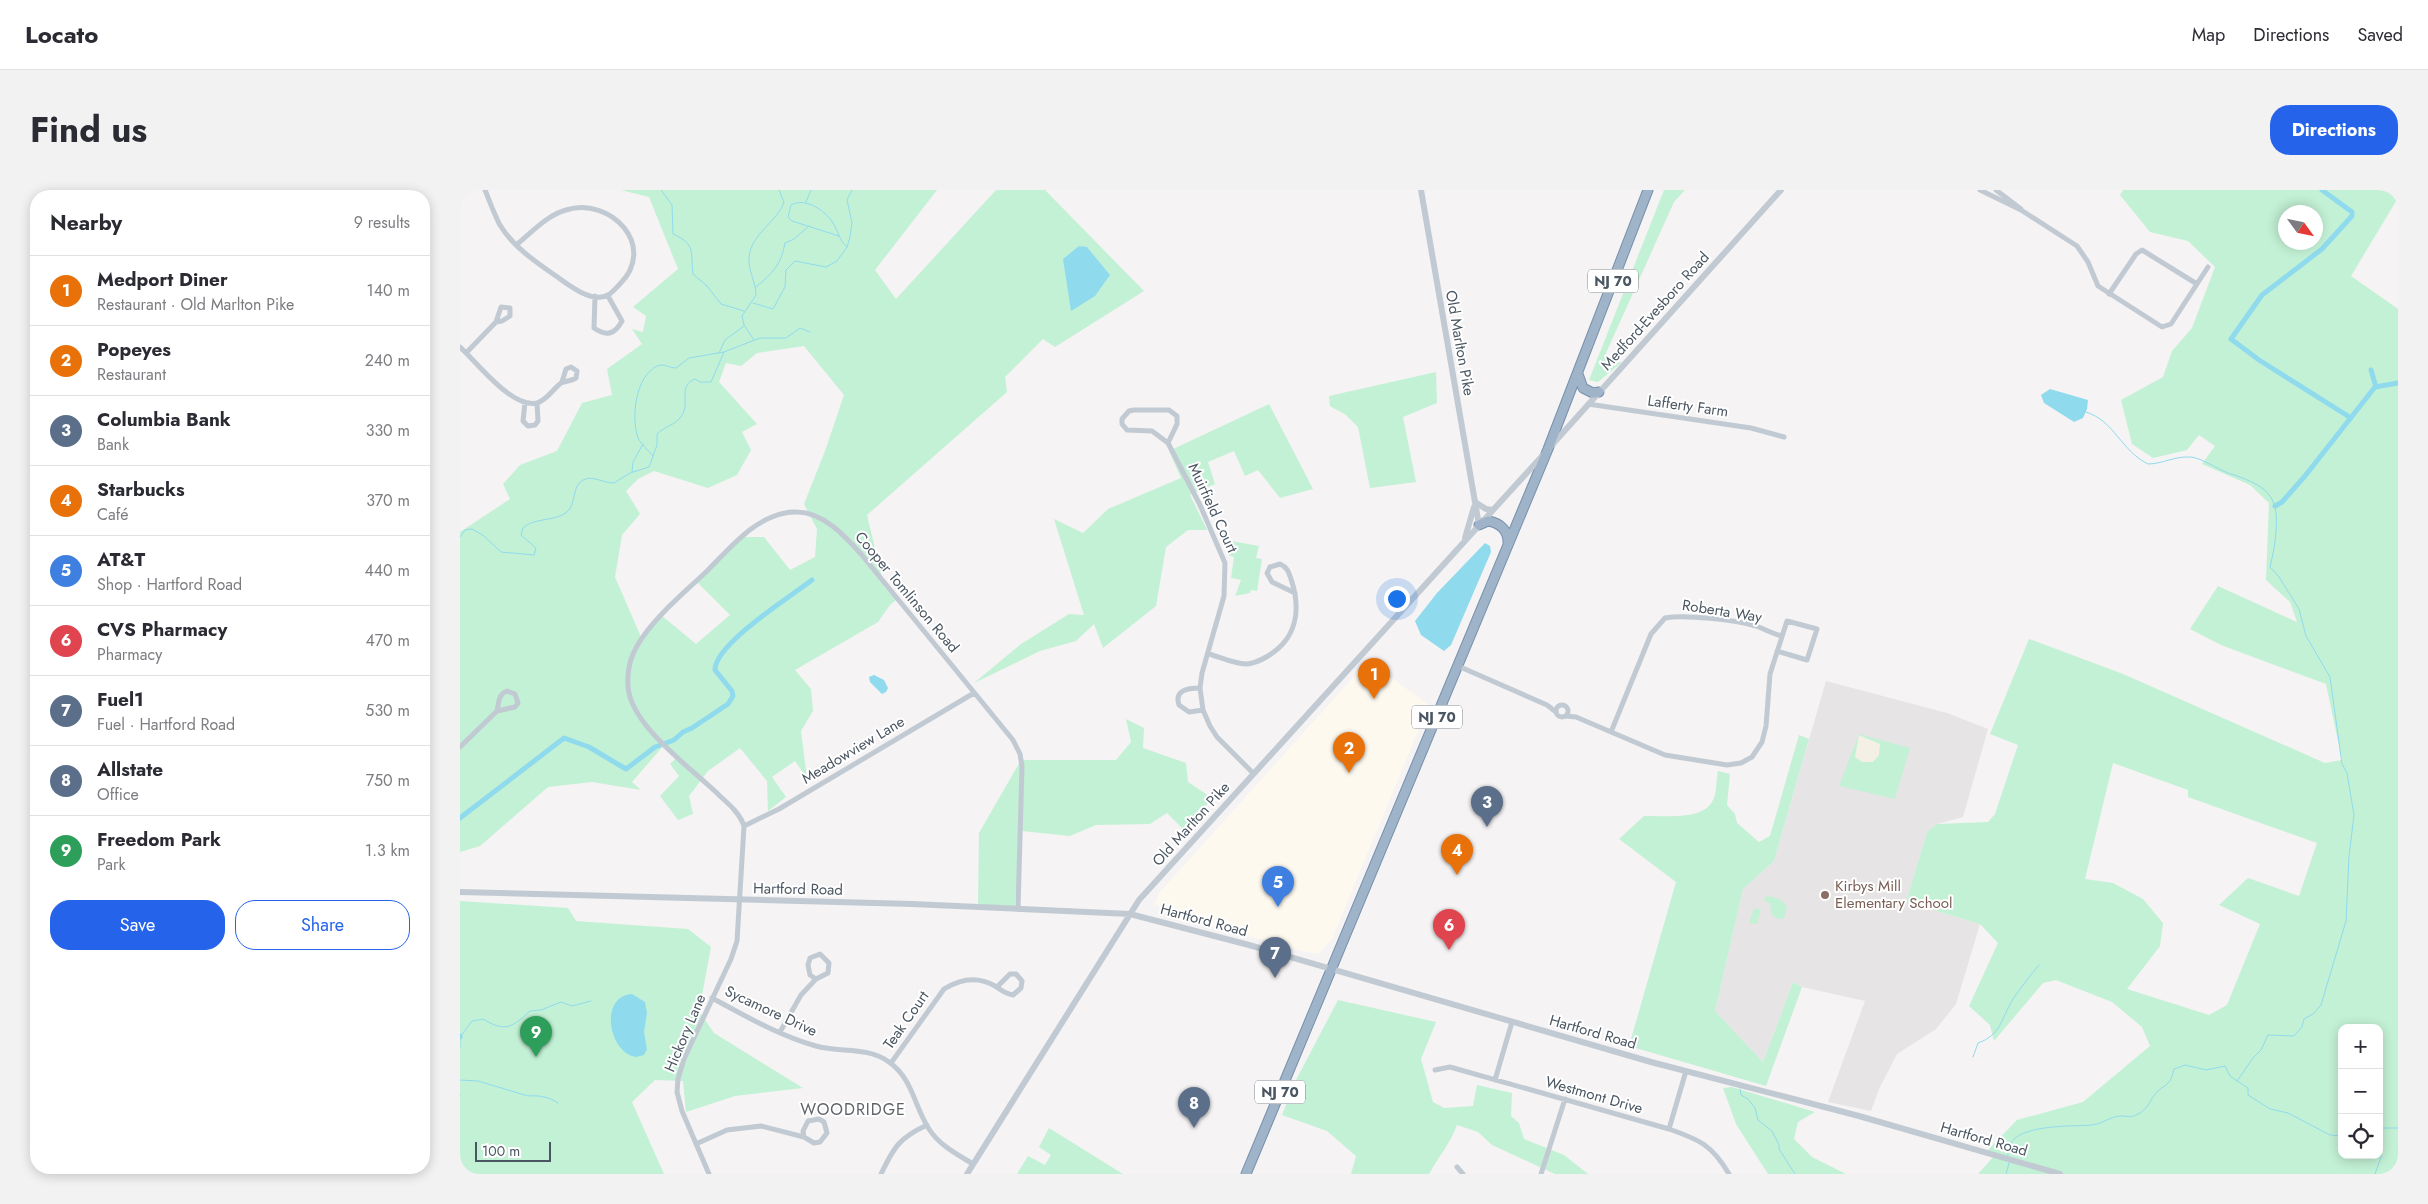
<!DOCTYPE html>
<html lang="en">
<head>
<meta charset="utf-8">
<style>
	:root { --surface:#fff; --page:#f2f2f3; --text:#2b2b33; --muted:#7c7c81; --line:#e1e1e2; --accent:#2563eb }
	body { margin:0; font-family:Jost,sans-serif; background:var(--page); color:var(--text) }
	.controls { position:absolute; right:15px; bottom:15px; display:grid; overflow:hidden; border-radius:10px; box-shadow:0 2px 12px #0003 }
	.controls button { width:45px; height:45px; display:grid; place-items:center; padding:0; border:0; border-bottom:1px solid var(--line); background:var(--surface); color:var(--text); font:25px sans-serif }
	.compass { position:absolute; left:1818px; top:15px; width:45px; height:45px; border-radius:50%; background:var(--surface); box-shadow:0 2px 12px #0003; rotate:123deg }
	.scale { position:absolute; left:15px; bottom:12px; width:76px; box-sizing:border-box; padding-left:5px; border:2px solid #4a5661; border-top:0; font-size:14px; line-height:18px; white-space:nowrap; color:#4a5661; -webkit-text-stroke:4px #fff; paint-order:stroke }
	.you { position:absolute; left:936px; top:408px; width:18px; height:18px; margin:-12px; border:4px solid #fff; border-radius:50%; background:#1a73e8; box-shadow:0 0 0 8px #1a73e833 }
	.badge { display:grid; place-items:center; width:32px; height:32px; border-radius:50%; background:var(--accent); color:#fff; font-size:16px; font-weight:700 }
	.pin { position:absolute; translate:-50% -41px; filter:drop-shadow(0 1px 2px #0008) }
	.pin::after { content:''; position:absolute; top:26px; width:18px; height:15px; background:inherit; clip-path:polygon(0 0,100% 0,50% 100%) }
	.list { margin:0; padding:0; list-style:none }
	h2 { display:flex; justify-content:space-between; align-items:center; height:65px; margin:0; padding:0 20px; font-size:21px }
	h2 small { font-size:16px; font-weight:400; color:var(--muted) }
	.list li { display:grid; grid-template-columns:32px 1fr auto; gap:15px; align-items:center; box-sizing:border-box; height:70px; padding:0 20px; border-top:1px solid var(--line) }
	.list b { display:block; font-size:19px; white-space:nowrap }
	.list p { margin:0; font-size:16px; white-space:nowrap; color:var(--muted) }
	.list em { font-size:16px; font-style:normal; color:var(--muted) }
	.actions { display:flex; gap:10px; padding:15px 20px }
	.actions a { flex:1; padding:11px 0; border:1px solid var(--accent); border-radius:20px; text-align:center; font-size:18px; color:var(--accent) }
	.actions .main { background:var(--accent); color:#fff }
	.icon { flex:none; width:28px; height:28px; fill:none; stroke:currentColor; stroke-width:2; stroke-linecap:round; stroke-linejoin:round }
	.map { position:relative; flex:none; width:1938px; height:984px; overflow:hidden; border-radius:20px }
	header { display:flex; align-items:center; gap:30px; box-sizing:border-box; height:70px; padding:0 25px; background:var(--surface); border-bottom:1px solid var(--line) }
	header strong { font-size:24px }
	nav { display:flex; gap:28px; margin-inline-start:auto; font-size:18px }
	.intro { display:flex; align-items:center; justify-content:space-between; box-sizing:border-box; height:120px; padding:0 30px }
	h1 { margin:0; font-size:35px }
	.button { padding:12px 22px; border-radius:20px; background:var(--accent); color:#fff; font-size:18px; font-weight:700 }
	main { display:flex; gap:30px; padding:0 30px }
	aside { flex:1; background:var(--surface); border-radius:20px; box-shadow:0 2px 12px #0003 }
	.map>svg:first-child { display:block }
	.commercial { fill:#fdf9ef }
	.education { fill:#e6e4e5 }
	.green { fill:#c3f1d5; fill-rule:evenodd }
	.sand { fill:#f5f0e5 }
	.water { fill:#90daee }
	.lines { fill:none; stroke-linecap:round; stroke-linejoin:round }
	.stream { stroke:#90daee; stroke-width:1 }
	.canal { stroke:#90daee; stroke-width:5 }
	.trunk-casing { stroke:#7690ad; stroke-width:11 }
	.minor { stroke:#c1cad2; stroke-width:5 }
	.tertiary { stroke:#c1cad2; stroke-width:6 }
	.trunk { stroke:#9fb4c9; stroke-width:9 }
	.education-dot { fill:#8d6e63; stroke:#fff; stroke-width:2 }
	.labels { text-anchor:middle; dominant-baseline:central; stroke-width:4; stroke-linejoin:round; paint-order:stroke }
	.shield { fill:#fff; stroke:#808990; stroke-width:1 }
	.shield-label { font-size:14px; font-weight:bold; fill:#4a5661 }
	.street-label { font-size:15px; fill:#4a5661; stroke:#fff }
	.education-label { font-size:15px; fill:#785e54; stroke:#fff; text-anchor:start }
	.neighbourhood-label { font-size:16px; letter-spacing:1px; fill:#5f6368; stroke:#fff }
</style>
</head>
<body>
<header>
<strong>Locato</strong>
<nav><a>Map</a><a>Directions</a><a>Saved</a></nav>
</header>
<div class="intro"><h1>Find us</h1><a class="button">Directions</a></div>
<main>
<aside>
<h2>Nearby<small>9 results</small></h2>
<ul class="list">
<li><span class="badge" style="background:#e8710a">1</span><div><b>Medport Diner</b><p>Restaurant · Old Marlton Pike</p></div><em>140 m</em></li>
<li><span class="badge" style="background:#e8710a">2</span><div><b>Popeyes</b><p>Restaurant</p></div><em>240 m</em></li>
<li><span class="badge" style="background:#5c6f8a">3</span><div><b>Columbia Bank</b><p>Bank</p></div><em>330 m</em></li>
<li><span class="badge" style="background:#e8710a">4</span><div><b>Starbucks</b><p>Café</p></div><em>370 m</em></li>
<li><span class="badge" style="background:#3f7fe0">5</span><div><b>AT&amp;T</b><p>Shop · Hartford Road</p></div><em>440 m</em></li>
<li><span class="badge" style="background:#e0444e">6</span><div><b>CVS Pharmacy</b><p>Pharmacy</p></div><em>470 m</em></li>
<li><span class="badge" style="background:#5c6f8a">7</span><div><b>Fuel1</b><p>Fuel · Hartford Road</p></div><em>530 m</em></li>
<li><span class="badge" style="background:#5c6f8a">8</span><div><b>Allstate</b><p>Office</p></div><em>750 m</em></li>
<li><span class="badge" style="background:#2e9e5b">9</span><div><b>Freedom Park</b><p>Park</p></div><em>1.3 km</em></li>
</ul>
<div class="actions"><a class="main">Save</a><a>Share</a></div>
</aside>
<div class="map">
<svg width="1938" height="984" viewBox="0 0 1938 984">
	<rect width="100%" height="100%" fill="#f5f3f3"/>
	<path class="commercial" d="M 908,471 L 969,515 L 872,749 L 859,764 L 843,761 L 712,725 L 695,714 L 699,703 Z"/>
	<path class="education" d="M 1366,491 L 1487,523 L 1528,539 L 1503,627 L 1477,634 L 1467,642 L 1446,712 L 1520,734 L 1496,814 L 1476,839 L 1437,864 L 1419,899 L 1411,921 L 1368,912 L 1405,811 L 1342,797 L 1333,792 L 1303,872 L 1255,821 L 1283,699 L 1314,671 Z"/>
	<path class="green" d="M 161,0 L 477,0 L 415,80 L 436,109 L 536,0 L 585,0 L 684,101 L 595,157 L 583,149 L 545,187 L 547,202 L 407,325 L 424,396 L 436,410 L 430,415 L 418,432 L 335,480 L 351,499 L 353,521 L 341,541 L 347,588 L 335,571 L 312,587 L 326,607 L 308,621 L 307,591 L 280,558 L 248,581 L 229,606 L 233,624 L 218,630 L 200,606 L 219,586 L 210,574 L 218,566 L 205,554 L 172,592 L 181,600 L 132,592 L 88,597 L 20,656 L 0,662 L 0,342 L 50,309 L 43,294 L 60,275 L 97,261 L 122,213 L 152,205 L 147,179 L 182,154 L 172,139 L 183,142 L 186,126 L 173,117 L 218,79 L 189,7 ZM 344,156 L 384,205 L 365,261 L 344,314 L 357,339 L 355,367 L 330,380 L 304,347 L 282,347 L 236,391 L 270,425 L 236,454 L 201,425 L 181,447 L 155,387 L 162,345 L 180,324 L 166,301 L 178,289 L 194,281 L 248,298 L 277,285 L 291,260 L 282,242 L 297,234 L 259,192 L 266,173 L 281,176 L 297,163 Z
		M 1204,0 L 1225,0 L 1214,12 L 1146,163 L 1150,173 L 1162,172 L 1138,192 L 1129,190 Z
		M 1663,0 L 1938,0 L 1938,8 L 1891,86 L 1938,119 L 1938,984 L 1518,984 L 1536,964 L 1527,961 L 1557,930 L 1623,912 L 1690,856 L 1682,837 L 1652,812 L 1596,790 L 1583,793 L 1534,851 L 1530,835 L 1509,816 L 1538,753 L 1520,734 L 1446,712 L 1467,642 L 1477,634 L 1528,632 L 1535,624 L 1558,555 L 1530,544 L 1569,449 L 1663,484 L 1865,573 L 1882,570 L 1866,494 L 1761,455 L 1730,439 L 1758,396 L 1837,432 L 1830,412 L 1806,390 L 1809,313 L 1790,295 L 1742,274 L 1755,256 L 1739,245 L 1727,260 L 1693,268 L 1672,254 L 1661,210 L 1703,187 L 1712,161 L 1732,138 L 1755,77 L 1728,51 L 1690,42 L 1660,5 ZM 1826,22 L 1856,22 L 1856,52 L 1826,52 ZM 1653,573 L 1728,600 L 1728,607 L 1857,653 L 1839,706 L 1788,688 L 1759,715 L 1800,734 L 1767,815 L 1749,825 L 1667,799 L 1700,756 L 1703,733 L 1683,709 L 1653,693 L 1625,689 ZM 1882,838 L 1919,838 L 1919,965 L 1882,965 Z
		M 976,182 L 977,213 L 943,227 L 956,292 L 910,298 L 898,237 L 886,225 L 870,216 L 869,206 Z
		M 809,214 L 853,299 L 820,308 L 798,280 L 785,286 L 774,261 L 748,272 L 755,294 L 730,305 L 747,340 L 728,340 L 706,357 L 696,416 L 643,458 L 634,434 L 616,451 L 580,461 L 514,493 L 561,454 L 609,424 L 624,425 L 594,329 L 623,343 L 648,319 L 721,288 L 709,261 Z
		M 771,351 L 799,356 L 796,368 L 802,369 L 797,401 L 791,400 L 790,403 L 775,406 L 781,390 L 771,388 L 774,367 L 768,365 Z
		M 666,529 L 684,538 L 683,558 L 726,573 L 728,592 L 752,608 L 725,641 L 707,623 L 690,634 L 636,635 L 610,646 L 562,641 L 555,717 L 518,715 L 519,643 L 561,570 L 656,570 L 671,552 Z
		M 1399,544 L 1450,558 L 1435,609 L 1379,596 Z
		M 1339,545 L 1349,549 L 1314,671 L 1283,699 L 1255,821 L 1303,872 L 1333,792 L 1342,797 L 1306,896 L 1169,856 L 1216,692 L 1159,649 L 1184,626 C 1204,625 1240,631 1252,612 C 1257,605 1256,590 1258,581 L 1270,584 L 1267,615 L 1275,624 L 1277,633 L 1299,652 L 1310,646 Z
		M 1306,706 C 1316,707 1323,709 1327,718 L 1324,728 L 1318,729 L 1312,725 L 1310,713 L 1304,711 Z
		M 0,711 L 108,718 L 116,731 L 228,739 L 251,757 L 239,821 L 254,843 L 343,898 L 275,906 L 226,922 L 223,891 L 195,890 L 172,912 L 204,984 L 0,984 Z
		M 1294,718 L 1301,720 L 1297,734 L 1289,733 Z
		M 878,810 L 976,832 L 961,869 L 973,912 L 984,918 L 1013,916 L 1017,895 L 1052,903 L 1051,926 L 1059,933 L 1064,949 L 1104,965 L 1128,984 L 1095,984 L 1032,955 L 1018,942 L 997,935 C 990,954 979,966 969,984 L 891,984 L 896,966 L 867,941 L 822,925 L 835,892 Z
		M 1272,897 L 1355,922 L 1338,932 L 1334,949 L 1352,967 L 1386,984 L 1308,984 L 1276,934 L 1263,898 Z
		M 589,938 L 663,984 L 557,984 L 568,966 L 585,975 L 591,965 L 579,957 Z"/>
	<path class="sand" d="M 1399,545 L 1420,554 L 1419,565 L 1413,572 L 1402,572 L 1395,567 Z"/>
	<path class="water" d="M 619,56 L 627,57 L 650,85 L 635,106 L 611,121 L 603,69 Z
		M 1590,199 L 1628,210 L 1627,219 L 1623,228 L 1614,232 L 1584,213 L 1581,205 Z
		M 1025,353 L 1030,356 L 1031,362 L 991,455 L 984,461 L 961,445 L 955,431 L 977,403 Z
		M 414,485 L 424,490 L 428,498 L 426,502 L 422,504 L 410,492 L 409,487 Z
		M 172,804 L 185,812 L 187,823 L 184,842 L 187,859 L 184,865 L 176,867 C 148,863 139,806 172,804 Z"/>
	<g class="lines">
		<path class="stream" d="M 201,0 L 212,15 L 213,44 C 237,55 230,62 233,84 L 247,96 L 261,114 L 284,121
			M 346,12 L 351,0
			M 379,46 L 332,31 L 328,27 L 331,15 C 345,7 365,20 373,33 C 378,41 379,50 387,57
			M 296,97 C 313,83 321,75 325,53 L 334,49 L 349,36
			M 293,113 L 313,119 L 325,97 L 326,80 L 335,71 L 366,77 L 377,71 L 387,57 L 390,47 L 392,33 L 387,10 L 392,0
			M 294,150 L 284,135 L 282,126 L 296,105 C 296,93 289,82 289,71 C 288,47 313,35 323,15 L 324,12 L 319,0
			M 259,163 L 265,150 L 284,136
			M 1626,222 C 1655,231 1660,260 1688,274 C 1702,274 1715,266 1730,267 C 1740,267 1757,279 1768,283 C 1815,298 1821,309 1814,359 C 1813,365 1811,371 1810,377 L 1819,387 L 1839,419 L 1846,446 L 1870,487 L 1882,574 L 1887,583 L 1894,625 L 1889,666 L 1886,731 L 1861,815 L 1853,824 L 1844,829 L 1842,837 L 1834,846 L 1808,845 L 1801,860 L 1793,868 L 1777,891
			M 193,266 C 189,261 181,254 178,248 C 171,228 175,187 197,176 C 204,173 209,178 216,178 L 229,168 L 264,162 L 300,148 L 326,148 L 340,138 L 350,142
			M 172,282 L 173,272 L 183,254
			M 0,347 L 5,340 L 12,339 L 24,346 L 41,362 L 74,365 L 76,358 L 61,345 L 63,338 C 74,327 95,332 107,322 C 117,313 111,297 123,290 C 133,285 143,293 154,293 L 170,283 L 189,277 L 197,255 L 197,244 C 206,235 219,235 224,221 C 228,211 219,195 235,189 L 240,192 L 251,192 L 264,162
			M 0,858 L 0,847 L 12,831 L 23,829 C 46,843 52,837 70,821 L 81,820 L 101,812 L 112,816 L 131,811
			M 1513,867 L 1518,853 C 1541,845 1541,829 1553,809 C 1560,799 1571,784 1579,775
			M 0,890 L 18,891 L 68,906 C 78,905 90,907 98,913
			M 1280,899 L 1281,905 L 1288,909 L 1295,918 L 1298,930 L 1312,941 L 1319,955 L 1319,959 L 1335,984
			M 0,905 L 0,906
			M 1919,938 L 1938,938
			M 1548,966 C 1543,932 1613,937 1632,935 C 1642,934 1651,926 1661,926 C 1667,926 1671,928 1676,925 C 1689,920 1690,908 1699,900 C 1702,897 1706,896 1708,893 C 1712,890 1712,884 1714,879 L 1725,875 L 1746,880 L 1765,876 L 1770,886 L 1788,898 L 1788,905 L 1810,919 L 1828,923 L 1870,945 L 1882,946
			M 1546,984 L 1549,973
			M 1915,984 L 1921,967 L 1919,938"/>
		<path class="canal" d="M 1862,0 L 1892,22 L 1892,26 L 1862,59 L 1802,105 L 1771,149 L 1799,170 L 1891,228
			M 1911,180 L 1916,197
			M 1815,316 L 1822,312 L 1845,286 L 1915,197 L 1938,193
			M 0,628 L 104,548 L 129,557 L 166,579 L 195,557 L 214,550 L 223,542 L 232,538 L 268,514 L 273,506 L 272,501 L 255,480 C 255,454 331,406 352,390
			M 0,846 L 0,847"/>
		<defs>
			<path id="trunk" d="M 1118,184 L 1123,198 L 1133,203 L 1139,202
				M 1019,335 L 1028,331 C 1041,333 1049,341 1048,355
				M 786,984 L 1088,259 L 1188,0"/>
		</defs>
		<use href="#trunk" class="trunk-casing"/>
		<path class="minor" d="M 25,0 C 30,12 34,24 40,35 C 53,57 76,72 96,86 C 108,95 133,114 148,105 C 152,103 156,98 159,95 C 199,56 150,6 106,20 C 87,25 71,43 56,55
			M 1520,0 L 1561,20 L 1617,56 L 1628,72 L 1638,96 L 1702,137 L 1711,134 L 1748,77
			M 1536,0 L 1561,19
			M 1649,104 L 1676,64 L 1682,60 L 1737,94
			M 135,106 L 134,138 C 147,147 155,144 162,131 L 148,106
			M 0,157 C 17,172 52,219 77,213 C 87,210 93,199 101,193 C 106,191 111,191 116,188 L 117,181 L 111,177 L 106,179 L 102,192
			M 6,163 L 36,132 L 42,131 L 50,126 L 50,118 L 41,117 L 36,132
			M 65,212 L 63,231 L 68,236 L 75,235 L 78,231 L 77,213
			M 1128,214 L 1291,238 L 1324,247
			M 708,253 L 692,241 L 667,240 L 662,234 L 662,229 L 669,221 L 674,220 L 709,220 L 717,226 L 717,234 L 708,253 L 740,315 L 765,373 L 764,406 L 742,483 L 740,498 L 743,520 L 750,536 L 757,547 L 794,584
			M 749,464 C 760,467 774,474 786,474 C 794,474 801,470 808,466 C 836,449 841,422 832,392 C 829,384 829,378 820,374 L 810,377 L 807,383 L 812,392 L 835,403
			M 998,476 L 1087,515 L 1096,522
			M 740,498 C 728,498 714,500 719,515 L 729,522 L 743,520
			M1096 521a6 6 0 1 1 12 0a6 6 0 1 1-12 0Z
			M 1105,526 L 1116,527 L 1205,565 L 1267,575 L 1281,573 L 1292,567 L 1302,552 L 1306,536 L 1310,484 L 1327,431 L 1357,439 L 1347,470 L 1317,461
			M 1151,542 L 1191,444 L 1205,428 C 1224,424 1276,430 1296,436 C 1305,439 1313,444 1322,446
			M 0,557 L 37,521 L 55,517 L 58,513 L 55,504 L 47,501 C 38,504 39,513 37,521
			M 284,636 L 319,619 L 514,503
			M 252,808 C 285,826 320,846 356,856 C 380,863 407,856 429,872 C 453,889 454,916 469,939 C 480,956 497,964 513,974
			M 320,842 L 341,805 L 356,789 L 368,783 L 369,773 L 360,764 L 350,768 L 348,775 L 350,785 L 356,789
			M 431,873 L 484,799 C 500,789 518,786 535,796 C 541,800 545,804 553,805 L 561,798 L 562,791 L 556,784 L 550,784 L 537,797
			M 975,880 L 990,877 L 1209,939 C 1240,950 1252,955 1269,984
			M 1035,890 L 1052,832
			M 1209,939 L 1226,881
			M 236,954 L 267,940 L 301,936 L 344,947 L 354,953 L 360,952 L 367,943 L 364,932 L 359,929 L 348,931 L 343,941 L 344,947
			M 997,977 L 1003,984
			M 249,984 L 222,921 L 217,902 L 218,889 L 224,869 L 271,769 L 277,751 L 284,636 C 280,624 270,615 261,607 C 233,579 170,536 168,496 C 167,482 170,468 177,456 C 192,429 225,402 247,381 C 261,367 275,351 291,339 C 303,330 321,321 337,322 C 363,322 385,346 401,364 L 553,550 L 560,564 L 562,576 L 558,719
			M 421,984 C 434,957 439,948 467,935
			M 1081,984 L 1105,909"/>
		<path class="tertiary" d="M 961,0 L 1019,335
			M 1091,256 L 1321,0
			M 1015,312 L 1026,319 L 1033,320
			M 1005,348 L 1014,317
			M 0,702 L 452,714 L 670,724 L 789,755 L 1191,872 L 1399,926 L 1600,984
			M 507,984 L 679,710 L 1083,265"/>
		<use href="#trunk" class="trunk"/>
	</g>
	<circle class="education-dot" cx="1365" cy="705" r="5"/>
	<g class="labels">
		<g class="shield">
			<rect x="1128" y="79.5" width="50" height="23" rx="4"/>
			<rect x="952" y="515.5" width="50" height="23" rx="4"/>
			<rect x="795" y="890.5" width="50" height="23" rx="4"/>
		</g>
		<g class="shield-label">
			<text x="1153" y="91">NJ 70</text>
			<text x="977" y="527">NJ 70</text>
			<text x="820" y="902">NJ 70</text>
		</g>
		<g class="street-label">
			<text transform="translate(1195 121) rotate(-48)">Medford-Evesboro Road</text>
			<text transform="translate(1000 153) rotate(80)">Old Marlton Pike</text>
			<text transform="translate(1228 216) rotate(8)">Lafferty Farm</text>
			<text transform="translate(753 318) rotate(65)">Muirfield Court</text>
			<text transform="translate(447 402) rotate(50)">Cooper Tomlinson Road</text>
			<text transform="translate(1262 421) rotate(9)">Roberta Way</text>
			<text transform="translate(393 560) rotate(-31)">Meadowview Lane</text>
			<text transform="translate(731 634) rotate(-48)">Old Marlton Pike</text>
			<text transform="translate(338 699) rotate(1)">Hartford Road</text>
			<text transform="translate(744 730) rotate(15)">Hartford Road</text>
			<text transform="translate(311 821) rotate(25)">Sycamore Drive</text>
			<text transform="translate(446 830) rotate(-55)">Teak Court</text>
			<text transform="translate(1133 842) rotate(16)">Hartford Road</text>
			<text transform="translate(225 843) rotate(-67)">Hickory Lane</text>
			<text transform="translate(1134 905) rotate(16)">Westmont Drive</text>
			<text transform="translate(1524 949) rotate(16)">Hartford Road</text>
		</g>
		<g class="education-label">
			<text x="1375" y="696">Kirbys Mill<tspan x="1375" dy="17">Elementary School</tspan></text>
		</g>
		<g class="neighbourhood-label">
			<text x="393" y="919">WOODRIDGE</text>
		</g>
	</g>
</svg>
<div class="controls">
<button>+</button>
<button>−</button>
<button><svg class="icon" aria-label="locate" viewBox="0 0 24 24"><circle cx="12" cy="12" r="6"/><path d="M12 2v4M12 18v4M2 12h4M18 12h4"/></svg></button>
</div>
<svg class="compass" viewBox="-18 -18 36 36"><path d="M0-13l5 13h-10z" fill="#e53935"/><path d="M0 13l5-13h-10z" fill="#7c7c81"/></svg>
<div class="scale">100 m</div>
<div class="you"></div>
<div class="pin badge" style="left:914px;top:509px;background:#e8710a">1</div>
<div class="pin badge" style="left:889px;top:583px;background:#e8710a">2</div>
<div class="pin badge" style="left:1027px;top:637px;background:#5c6f8a">3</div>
<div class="pin badge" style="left:997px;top:685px;background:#e8710a">4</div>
<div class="pin badge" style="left:818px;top:717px;background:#3f7fe0">5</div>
<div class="pin badge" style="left:989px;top:760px;background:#e0444e">6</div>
<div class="pin badge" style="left:815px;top:788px;background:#5c6f8a">7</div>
<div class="pin badge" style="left:734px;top:938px;background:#5c6f8a">8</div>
<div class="pin badge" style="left:76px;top:867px;background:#2e9e5b">9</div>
</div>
</main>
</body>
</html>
